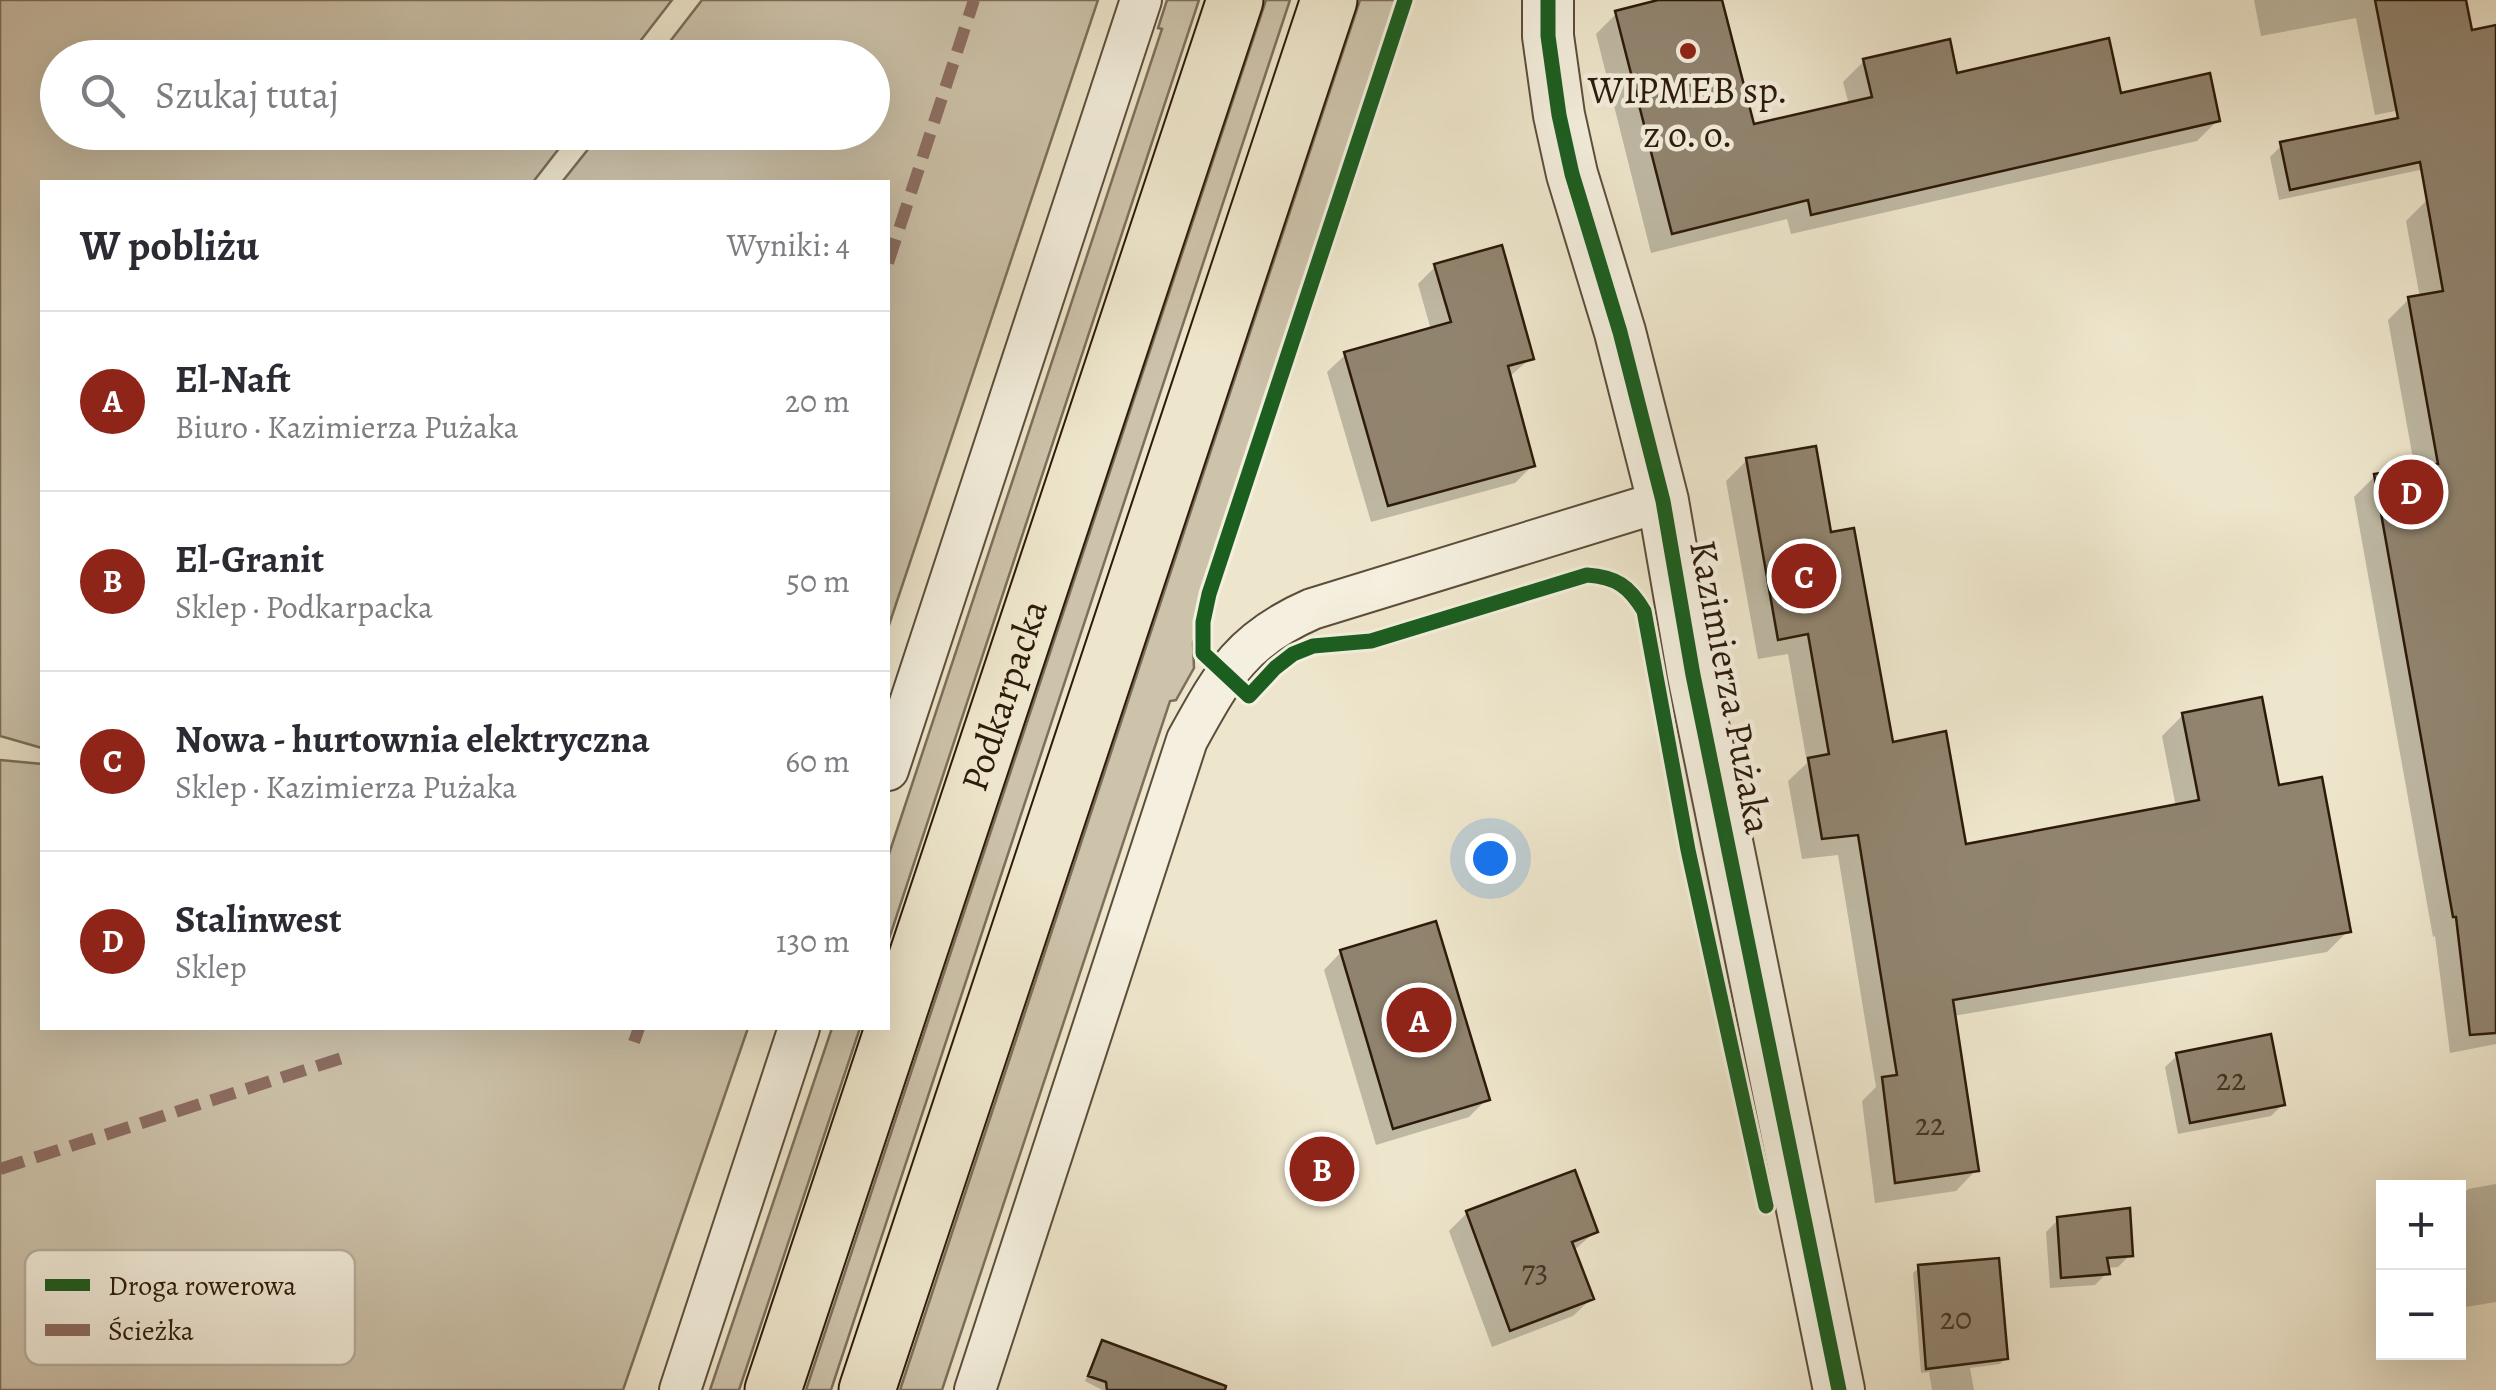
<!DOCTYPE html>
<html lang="pl">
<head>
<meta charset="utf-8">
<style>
	:root { --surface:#fff; --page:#f2f2f3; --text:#2b2b33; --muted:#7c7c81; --line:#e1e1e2; --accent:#8f2418 }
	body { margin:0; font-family:Alegreya,serif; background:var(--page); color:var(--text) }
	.controls { position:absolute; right:30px; bottom:30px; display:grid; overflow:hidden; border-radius:0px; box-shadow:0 10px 40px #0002 }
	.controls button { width:90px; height:90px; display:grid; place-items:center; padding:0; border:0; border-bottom:2px solid var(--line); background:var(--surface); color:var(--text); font:50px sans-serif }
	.you { position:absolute; left:1490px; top:858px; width:35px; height:35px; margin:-25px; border:8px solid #fff; border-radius:50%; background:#1a73e8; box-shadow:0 0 0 15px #1a73e833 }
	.badge { display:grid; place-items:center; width:65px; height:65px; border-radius:50%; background:var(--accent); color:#fff; font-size:32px; font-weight:700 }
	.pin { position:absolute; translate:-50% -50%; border:5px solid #fff; box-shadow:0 2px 10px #0006 }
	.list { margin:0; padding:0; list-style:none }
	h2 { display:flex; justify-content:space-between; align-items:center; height:130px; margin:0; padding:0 40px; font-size:42px }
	h2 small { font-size:32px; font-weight:400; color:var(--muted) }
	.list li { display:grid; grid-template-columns:65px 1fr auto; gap:30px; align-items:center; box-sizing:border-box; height:180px; padding:0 40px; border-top:2px solid var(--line) }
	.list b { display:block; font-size:38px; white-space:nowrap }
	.list p { margin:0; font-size:32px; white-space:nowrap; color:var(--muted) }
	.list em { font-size:32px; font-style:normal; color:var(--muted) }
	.icon { flex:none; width:55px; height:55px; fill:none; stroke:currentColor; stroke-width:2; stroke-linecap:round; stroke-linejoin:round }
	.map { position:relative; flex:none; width:2496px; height:1390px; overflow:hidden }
	.search { position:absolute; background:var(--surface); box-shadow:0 10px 40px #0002; left:40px; top:40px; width:850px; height:110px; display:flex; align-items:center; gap:25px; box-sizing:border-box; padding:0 35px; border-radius:55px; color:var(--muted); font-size:38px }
	.panel { position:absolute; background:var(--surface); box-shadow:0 10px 40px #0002; left:40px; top:180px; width:850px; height:850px; border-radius:0px }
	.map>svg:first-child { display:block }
	.green { fill:#cdc3ab; stroke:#7c6e5a; stroke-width:2.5 }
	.shadow { fill:#0003 }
	.building { fill:#91846f; stroke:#2c1a0a; stroke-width:2.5 }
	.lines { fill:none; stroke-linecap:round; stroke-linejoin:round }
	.minor-casing { stroke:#5c4d3a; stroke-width:44 }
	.tertiary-casing { stroke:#5c4d3a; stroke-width:54 }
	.primary-casing { stroke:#2c1a0a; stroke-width:59 }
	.minor { stroke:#f4efde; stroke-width:40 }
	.tertiary { stroke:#f4efde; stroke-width:50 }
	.primary { stroke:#eee6cc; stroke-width:55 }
	.quiet { stroke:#8d6e63; stroke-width:12; stroke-dasharray:25 12; stroke-linecap:butt }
	.cycleway-casing { stroke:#f4efde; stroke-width:21 }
	.cycleway { stroke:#1b5e20; stroke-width:15 }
	.poi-dot { fill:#8f2418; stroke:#f4efde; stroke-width:4 }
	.labels { text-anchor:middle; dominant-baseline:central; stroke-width:9; stroke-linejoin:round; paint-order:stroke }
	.number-label { font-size:32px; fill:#453423 }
	.poi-label { font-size:38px; fill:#2c1a0a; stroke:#f4efde }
	.street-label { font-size:38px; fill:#2c1a0a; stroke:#f4efde }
	.key { fill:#f4efde; stroke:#b8af9e; stroke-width:2.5 }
	.key-label { font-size:28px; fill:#2c1a0a }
</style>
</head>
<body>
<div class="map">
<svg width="2496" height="1390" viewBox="0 0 2496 1390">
	<rect width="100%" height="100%" fill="#eee6cc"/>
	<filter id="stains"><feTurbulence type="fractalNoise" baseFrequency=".002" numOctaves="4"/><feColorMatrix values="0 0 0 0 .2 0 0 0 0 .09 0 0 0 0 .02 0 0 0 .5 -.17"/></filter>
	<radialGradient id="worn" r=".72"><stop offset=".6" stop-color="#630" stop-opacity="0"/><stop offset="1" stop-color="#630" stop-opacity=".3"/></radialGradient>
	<path class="green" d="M 0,0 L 672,0 L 628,57 L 58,58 L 58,132 L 571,133 L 533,182 L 42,182 L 42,748 L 0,736 Z
		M 702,0 L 1098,0 L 888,628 L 888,182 L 562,182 L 601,133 L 872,132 L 872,58 L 658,57 Z
		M 1167,0 L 1199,0 L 888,942 L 888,857 L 1162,29 L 1158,28 Z
		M 1266,0 L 1290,0 L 831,1390 L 806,1390 Z
		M 1360,0 L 1406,0 L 1193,643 L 1194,668 L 1176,700 L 1170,701 L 942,1390 L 900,1390 Z
		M 0,760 L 42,764 L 42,1028 L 748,1028 L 623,1390 L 0,1390 Z
		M 832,1028 L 860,1028 L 739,1390 L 710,1390 Z"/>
	<path class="shadow" d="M 1669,0 L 1720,0 L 1752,127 L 1849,105 L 1843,82 L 1864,61 L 2119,96 L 2218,120 L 2197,141 L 1791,234 L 1787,219 L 1651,253 L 1596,34 L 1617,13 Z
		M 2254,0 L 2463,0 L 2470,33 L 2496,27 L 2496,91 L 2375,115 L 2356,18 L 2261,36 Z
		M 2432,113 L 2429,168 L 2279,200 L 2270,157 L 2282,145 Z
		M 2496,188 L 2496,1044 L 2450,1053 L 2435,936 L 2433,937 L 2354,497 L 2375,476 L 2415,470 L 2388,320 L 2409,299 L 2420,298 L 2406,221 L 2427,200 Z
		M 1436,266 L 1531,358 L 1508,378 L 1533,465 L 1515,483 L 1371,522 L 1327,372 L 1345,355 L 1431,330 L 1418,284 Z
		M 1747,460 L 1829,535 L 1891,745 L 1964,847 L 2176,807 L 2162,736 L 2183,715 L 2277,788 L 2348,931 L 2327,952 L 1953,1016 L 1976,1170 L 1956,1191 L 1875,1203 L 1862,1101 L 1876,1087 L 1838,855 L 1802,859 L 1788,781 L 1807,763 L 1788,654 L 1758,659 L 1726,481 Z
		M 1341,952 L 1487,1099 L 1469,1117 L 1376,1145 L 1324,970 Z
		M 2178,1055 L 2283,1104 L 2271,1116 L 2178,1134 L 2165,1067 Z
		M 2496,1184 L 2496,1302 L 2466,1307 L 2458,1274 L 2458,1198 L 2468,1189 Z
		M 1467,1213 L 1595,1232 L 1573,1251 L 1591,1299 L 1573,1316 L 1492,1347 L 1449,1231 Z
		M 2058,1220 L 2130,1255 L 2118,1267 L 2106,1268 L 2107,1273 L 2095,1285 L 2050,1288 L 2046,1232 Z
		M 1919,1268 L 2006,1358 L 2000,1364 L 1970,1368 L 1974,1390 L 1932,1390 L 1929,1372 L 1921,1373 L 1913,1273 Z
		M 1103,1342 L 1188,1390 L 1102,1390 L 1085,1381 L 1098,1348 Z"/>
	<path class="building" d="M 1658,0 L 1722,0 L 1754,124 L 1872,97 L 1863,59 L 1950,39 L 1957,73 L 2109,38 L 2121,93 L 2210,73 L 2220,121 L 1811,215 L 1808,200 L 1672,234 L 1615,11 Z
		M 2375,0 L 2466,0 L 2472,30 L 2496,25 L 2496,1033 L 2470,1035 L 2456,917 L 2453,917 L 2374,474 L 2438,464 L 2408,297 L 2443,291 L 2420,162 L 2290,190 L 2280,142 L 2398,118 Z
		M 1502,245 L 1534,359 L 1508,366 L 1535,466 L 1388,506 L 1344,352 L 1451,322 L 1434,264 Z
		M 1816,446 L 1831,532 L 1854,528 L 1893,742 L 1946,731 L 1966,844 L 2199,800 L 2182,713 L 2262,697 L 2279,785 L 2322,777 L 2351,932 L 1953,1000 L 1979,1171 L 1895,1183 L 1882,1077 L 1897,1075 L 1858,835 L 1822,839 L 1808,758 L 1829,754 L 1808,634 L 1778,640 L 1746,458 Z
		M 1436,921 L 1490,1100 L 1393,1129 L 1340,950 Z
		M 2271,1034 L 2285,1105 L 2190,1123 L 2176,1053 Z
		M 1575,1170 L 1598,1232 L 1572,1242 L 1594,1299 L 1510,1331 L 1466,1211 Z
		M 2130,1208 L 2133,1256 L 2107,1258 L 2110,1274 L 2061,1278 L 2057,1217 Z
		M 1999,1258 L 2008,1359 L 1926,1369 L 1918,1265 Z
		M 1102,1340 L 1226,1386 L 1225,1390 L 1107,1390 L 1106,1382 L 1088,1376 Z"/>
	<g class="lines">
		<defs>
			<path id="minor" d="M 888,770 L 1141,0
				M 680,1390 L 799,1028
				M 975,1390 L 1187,740 C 1223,675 1241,640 1312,609 L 1663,501"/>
			<path id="tertiary" d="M 1548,0 L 1548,36 L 1559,115 L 1572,174 L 1620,332 L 1663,501 L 1693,675 L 1839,1390"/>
			<g id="primary">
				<path id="s1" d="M 773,1390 L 1235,0"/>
				<path d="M 867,1390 L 1329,0"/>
			</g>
		</defs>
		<use href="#minor" class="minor-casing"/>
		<use href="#tertiary" class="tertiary-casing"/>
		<use href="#primary" class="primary-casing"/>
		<use href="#minor" class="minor"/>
		<use href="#tertiary" class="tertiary"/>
		<use href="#primary" class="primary"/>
		<path class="quiet" d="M 888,263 L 974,0
			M 634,1042 L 639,1028
			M 0,1169 L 348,1056"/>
		<defs>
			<path id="cycleway" d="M 1405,0 L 1209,594 L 1203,622 L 1203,653 L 1249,696 L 1275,668 L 1293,654 L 1313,646 L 1371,641 L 1587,575 C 1616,577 1629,586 1644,611 L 1688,850 L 1766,1206
				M 1548,0 L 1548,36 L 1559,115 L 1572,174 L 1620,332 L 1663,501 L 1693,675 L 1839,1390"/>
		</defs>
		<use href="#cycleway" class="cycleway-casing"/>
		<use href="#cycleway" class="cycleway"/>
	</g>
	<circle class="poi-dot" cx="1688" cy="51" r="10"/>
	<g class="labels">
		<g class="number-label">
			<text x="2231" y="1079">22</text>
			<text x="1930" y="1124">22</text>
			<text x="1535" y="1271">73</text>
			<text x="1956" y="1318">20</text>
		</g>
		<g class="poi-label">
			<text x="1688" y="90">WIPMEB sp.<tspan x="1688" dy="44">z o. o.</tspan></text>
		</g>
		<g class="street-label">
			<text transform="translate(1731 687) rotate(79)">Kazimierza Pużaka</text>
			<text stroke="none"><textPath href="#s1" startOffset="732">Podkarpacka</textPath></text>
		</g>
	</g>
	<rect x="25" y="1250" width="330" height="115" rx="15" class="key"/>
	<rect x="45" y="1279" width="45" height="12" fill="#1b5e20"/>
	<rect x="45" y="1324" width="45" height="12" fill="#8d6e63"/>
	<g class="key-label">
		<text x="108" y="1295">Droga rowerowa</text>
		<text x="108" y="1340">Ścieżka</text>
	</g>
	<rect width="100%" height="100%" filter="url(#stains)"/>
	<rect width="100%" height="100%" fill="url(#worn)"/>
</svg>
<div class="controls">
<button>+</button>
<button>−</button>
</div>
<div class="you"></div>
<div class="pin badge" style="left:1419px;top:1020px">A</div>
<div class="pin badge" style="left:1322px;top:1169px">B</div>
<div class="pin badge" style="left:1804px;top:576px">C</div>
<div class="pin badge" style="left:2411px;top:492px">D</div>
<div class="search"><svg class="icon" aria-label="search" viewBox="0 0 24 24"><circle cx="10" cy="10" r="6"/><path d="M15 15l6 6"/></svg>Szukaj tutaj</div>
<section class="panel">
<h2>W pobliżu<small>Wyniki: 4</small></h2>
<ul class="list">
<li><span class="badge">A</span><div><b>El-Naft</b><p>Biuro · Kazimierza Pużaka</p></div><em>20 m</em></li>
<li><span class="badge">B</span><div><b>El-Granit</b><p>Sklep · Podkarpacka</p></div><em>50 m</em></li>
<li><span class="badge">C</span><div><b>Nowa - hurtownia elektryczna</b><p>Sklep · Kazimierza Pużaka</p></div><em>60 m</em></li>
<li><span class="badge">D</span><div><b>Stalinwest</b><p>Sklep</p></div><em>130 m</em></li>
</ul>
</section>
</div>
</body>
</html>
